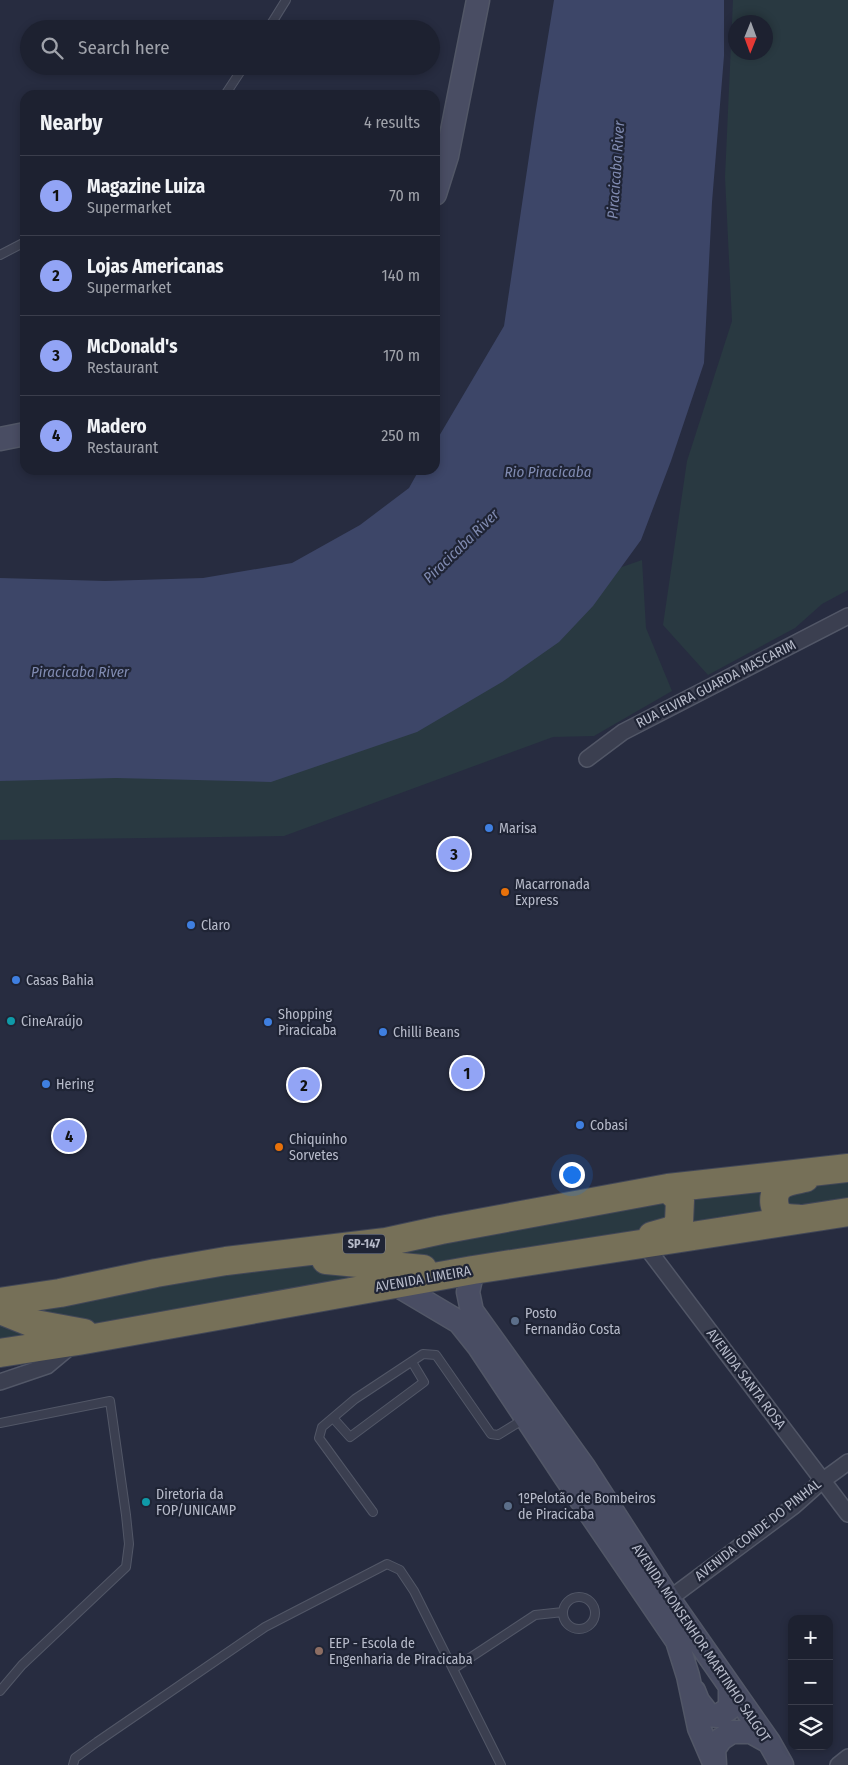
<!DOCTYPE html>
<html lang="en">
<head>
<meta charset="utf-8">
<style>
	:root { --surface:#1d2130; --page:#2a2e3c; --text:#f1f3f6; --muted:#a0a3ab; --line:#3b3e4c; --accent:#92a4f5 }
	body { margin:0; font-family:"Fira Sans Condensed",sans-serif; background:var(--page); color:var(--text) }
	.controls { position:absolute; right:15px; bottom:15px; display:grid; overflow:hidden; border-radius:10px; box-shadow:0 2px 8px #0003 }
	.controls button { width:45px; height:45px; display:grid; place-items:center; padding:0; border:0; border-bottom:1px solid var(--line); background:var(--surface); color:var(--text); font:25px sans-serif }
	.compass { position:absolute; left:728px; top:15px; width:45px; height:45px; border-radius:50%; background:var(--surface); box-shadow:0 2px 8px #0003; rotate:181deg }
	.you { position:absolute; left:571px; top:1174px; width:18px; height:18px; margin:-12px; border:4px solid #fff; border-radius:50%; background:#1a73e8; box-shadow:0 0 0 8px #1a73e833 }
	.badge { display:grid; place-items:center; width:32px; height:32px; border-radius:50%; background:var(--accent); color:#111; font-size:16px; font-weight:700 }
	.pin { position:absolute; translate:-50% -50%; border:2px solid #fff; box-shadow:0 1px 5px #0006 }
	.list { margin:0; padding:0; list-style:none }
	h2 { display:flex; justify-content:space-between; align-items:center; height:65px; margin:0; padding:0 20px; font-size:21px }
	h2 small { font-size:16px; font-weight:400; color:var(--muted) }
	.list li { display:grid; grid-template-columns:32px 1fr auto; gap:15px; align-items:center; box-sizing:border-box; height:80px; padding:0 20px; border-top:1px solid var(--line) }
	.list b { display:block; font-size:19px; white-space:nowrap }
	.list p { margin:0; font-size:16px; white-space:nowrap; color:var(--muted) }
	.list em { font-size:16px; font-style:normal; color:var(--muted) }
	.icon { flex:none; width:28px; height:28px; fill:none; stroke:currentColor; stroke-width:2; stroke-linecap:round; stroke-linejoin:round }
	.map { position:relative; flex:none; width:848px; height:1765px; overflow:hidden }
	.search { position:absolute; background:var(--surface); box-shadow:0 2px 8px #0003; left:20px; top:20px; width:420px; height:55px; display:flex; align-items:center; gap:12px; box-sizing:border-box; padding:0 18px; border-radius:28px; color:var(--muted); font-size:19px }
	.panel { position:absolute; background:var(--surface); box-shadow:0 2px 8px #0003; left:20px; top:90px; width:420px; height:385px; border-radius:15px }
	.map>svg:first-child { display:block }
	.green { fill:#293941; fill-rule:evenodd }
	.water { fill:#3d4668 }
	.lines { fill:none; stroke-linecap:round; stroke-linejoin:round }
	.lane-casing { stroke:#525767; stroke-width:10 }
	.street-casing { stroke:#525767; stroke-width:18 }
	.secondary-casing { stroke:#525767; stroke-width:25 }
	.highway-casing { stroke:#424757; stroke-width:30 }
	.lane { stroke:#3b3f50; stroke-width:8 }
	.street { stroke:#3b3f50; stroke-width:15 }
	.secondary { stroke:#494d63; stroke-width:22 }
	.highway { stroke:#767058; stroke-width:28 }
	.shop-dot { fill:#3f7fe0; stroke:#1f2435; stroke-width:2 }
	.food-dot { fill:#e8710a; stroke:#1f2435; stroke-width:2 }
	.culture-dot { fill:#0f9aa8; stroke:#1f2435; stroke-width:2 }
	.service-dot { fill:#5c6f8a; stroke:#1f2435; stroke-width:2 }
	.education-dot { fill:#8d6e63; stroke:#1f2435; stroke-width:2 }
	.labels { text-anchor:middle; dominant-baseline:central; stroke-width:4.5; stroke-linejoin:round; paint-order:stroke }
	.shield { fill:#1f2435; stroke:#898e9d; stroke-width:1 }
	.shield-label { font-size:12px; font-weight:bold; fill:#b7bbca }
	.street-label { font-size:14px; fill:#b7bbca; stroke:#1f2435 }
	.poi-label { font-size:14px; fill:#b7bbca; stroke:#1f2435; text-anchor:start }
	.water-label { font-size:15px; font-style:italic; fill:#808bb1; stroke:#1f2435 }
</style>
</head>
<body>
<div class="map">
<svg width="848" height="1765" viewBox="0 0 848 1765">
	<rect width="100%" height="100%" fill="#272c40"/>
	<path class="green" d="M 733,0 L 848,0 L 848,590 L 822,604 L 795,628 L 708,675 L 663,625 L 687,461 L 732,321 L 725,177 ZM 766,22 L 766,52 L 736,52 L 736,22 Z
		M 642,560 L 646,628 L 672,691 L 594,736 L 553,737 L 284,836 L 0,840 L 0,781 L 6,781 Z
		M 848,1168 L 848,1212 L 0,1353 L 0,1302 Z"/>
	<path class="water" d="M 554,0 L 724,0 L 724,56 L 712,202 L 704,363 L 671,461 L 641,540 L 593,606 L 559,642 L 502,682 L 417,732 L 271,782 L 116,778 L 0,781 L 0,578 L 105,581 L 203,578 L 292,563 L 360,525 L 409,488 L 419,470 L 435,470 L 435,443 L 504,326 L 535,116 Z"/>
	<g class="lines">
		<defs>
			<path id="lane" d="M 268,29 L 286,0
				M 225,95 L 244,66
				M 0,255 L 25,242
				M 333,1418 L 350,1437 L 424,1382 L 412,1362
				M 0,1423 L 110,1401 L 126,1515 L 129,1544 L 126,1567 L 22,1665 L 0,1691
				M 373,1512 L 319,1438 L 322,1427 L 355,1399 L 423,1354 L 436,1355 L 491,1434 L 498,1435 L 524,1419
				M563 1613a16 16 0 1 1 32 0a16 16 0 1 1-32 0Z
				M 453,1669 L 535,1615 L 563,1612
				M 73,1765 L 75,1758 L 97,1742 L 265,1627 L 387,1564 L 400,1570 L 414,1591 L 501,1765"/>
			<path id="street" d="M 587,759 L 623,732 L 848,616
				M 644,1244 L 848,1514
				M 0,1382 L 47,1366 L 71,1346
				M 669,1599 L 794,1506 L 822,1481 L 848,1462
				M 838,1765 L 848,1757"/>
			<path id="secondary" d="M 435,194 L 447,156 L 478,0
				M 0,439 L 25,434
				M 473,1270 L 468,1292 L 472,1311 L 584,1467 L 669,1599 L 769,1742 L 782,1765
				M 395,1284 L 459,1322 L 479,1347 L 566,1478 L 677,1641 L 688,1676 L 699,1728 L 715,1765
				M 694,1691 L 698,1701 L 709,1715 L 718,1716 L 730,1708 L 730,1688
				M 715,1764 L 714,1749 L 721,1739 L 732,1732 L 751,1732 L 769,1742"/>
			<path id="highway" d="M 800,1219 C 795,1218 789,1219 784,1217 C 773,1214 771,1195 779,1187 C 785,1181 797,1180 805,1178
				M 652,1236 L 673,1230 L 679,1222 L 680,1200 L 668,1188
				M 326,1260 L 423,1269
				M 0,1302 L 60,1293 L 156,1273 L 226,1261 L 386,1242 L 441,1230 L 668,1188 L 848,1168
				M 0,1310 L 35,1324 L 84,1333
				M 0,1353 L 78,1341 L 473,1270 L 848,1212"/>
		</defs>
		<use href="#lane" class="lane-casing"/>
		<use href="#street" class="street-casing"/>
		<use href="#secondary" class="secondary-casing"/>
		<use href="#highway" class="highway-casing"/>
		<use href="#lane" class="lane"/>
		<use href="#street" class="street"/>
		<use href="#secondary" class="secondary"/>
		<use href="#highway" class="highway"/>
	</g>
	<g class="shop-dot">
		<circle cx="489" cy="828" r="5"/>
		<circle cx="191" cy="925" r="5"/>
		<circle cx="16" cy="980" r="5"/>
		<circle cx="268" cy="1022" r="5"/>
		<circle cx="383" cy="1032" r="5"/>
		<circle cx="46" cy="1084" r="5"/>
		<circle cx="580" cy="1125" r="5"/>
	</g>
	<g class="food-dot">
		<circle cx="505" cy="892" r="5"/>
		<circle cx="279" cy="1147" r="5"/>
	</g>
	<g class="culture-dot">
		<circle cx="11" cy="1021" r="5"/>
		<circle cx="146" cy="1502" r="5"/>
	</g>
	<g class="service-dot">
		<circle cx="515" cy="1321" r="5"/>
		<circle cx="508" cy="1506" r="5"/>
	</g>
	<circle class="education-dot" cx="319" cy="1651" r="5"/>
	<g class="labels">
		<rect class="shield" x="343" y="1234.5" width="42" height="19" rx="4"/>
		<g class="shield-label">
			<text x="364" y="1244">SP-147</text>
		</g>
		<g class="street-label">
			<text transform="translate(716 684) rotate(-27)">RUA ELVIRA GUARDA MASCARIM</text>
			<text transform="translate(423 1279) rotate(-10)">AVENIDA LIMEIRA</text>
			<text transform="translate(746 1379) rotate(53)">AVENIDA SANTA ROSA</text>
			<text transform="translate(758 1530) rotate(-38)">AVENIDA CONDE DO PINHAL</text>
			<text transform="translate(701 1643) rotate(56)">AVENIDA MONSENHOR MARTINHO SALGOT</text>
		</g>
		<g class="poi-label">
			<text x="499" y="828">Marisa</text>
			<text x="515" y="884">Macarronada<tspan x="515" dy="16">Express</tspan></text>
			<text x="201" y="925">Claro</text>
			<text x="26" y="980">Casas Bahia</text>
			<text x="278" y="1014">Shopping<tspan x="278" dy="16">Piracicaba</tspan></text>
			<text x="21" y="1021">CineAraújo</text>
			<text x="393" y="1032">Chilli Beans</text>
			<text x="56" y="1084">Hering</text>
			<text x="590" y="1125">Cobasi</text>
			<text x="289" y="1139">Chiquinho<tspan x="289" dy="16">Sorvetes</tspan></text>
			<text x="525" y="1313">Posto<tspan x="525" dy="16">Fernandão Costa</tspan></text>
			<text x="156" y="1494">Diretoria da<tspan x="156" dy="16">FOP/UNICAMP</tspan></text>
			<text x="518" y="1498">1ºPelotão de Bombeiros<tspan x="518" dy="16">de Piracicaba</tspan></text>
			<text x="329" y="1643">EEP - Escola de<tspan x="329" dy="16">Engenharia de Piracicaba</tspan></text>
		</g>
		<g class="water-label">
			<text transform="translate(616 170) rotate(-86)">Piracicaba River</text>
			<text x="548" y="472">Rio Piracicaba</text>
			<text transform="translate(461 546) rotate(-44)">Piracicaba River</text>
			<text x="80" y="672">Piracicaba River</text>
		</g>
	</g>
</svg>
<div class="controls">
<button>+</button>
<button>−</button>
<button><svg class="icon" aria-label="layers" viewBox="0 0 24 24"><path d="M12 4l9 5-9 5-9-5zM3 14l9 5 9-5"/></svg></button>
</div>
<svg class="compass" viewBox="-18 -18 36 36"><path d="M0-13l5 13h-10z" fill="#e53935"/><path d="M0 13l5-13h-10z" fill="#a0a3ab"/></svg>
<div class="you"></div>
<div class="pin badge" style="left:467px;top:1073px">1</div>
<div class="pin badge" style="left:304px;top:1085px">2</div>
<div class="pin badge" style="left:454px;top:854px">3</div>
<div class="pin badge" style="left:69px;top:1136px">4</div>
<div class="search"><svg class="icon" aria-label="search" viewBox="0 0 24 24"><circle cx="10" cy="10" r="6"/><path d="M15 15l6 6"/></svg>Search here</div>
<section class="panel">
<h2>Nearby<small>4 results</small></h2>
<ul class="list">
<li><span class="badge">1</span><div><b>Magazine Luiza</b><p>Supermarket</p></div><em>70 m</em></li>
<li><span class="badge">2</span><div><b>Lojas Americanas</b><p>Supermarket</p></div><em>140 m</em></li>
<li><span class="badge">3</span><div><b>McDonald's</b><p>Restaurant</p></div><em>170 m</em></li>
<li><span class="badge">4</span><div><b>Madero</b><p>Restaurant</p></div><em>250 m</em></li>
</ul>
</section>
</div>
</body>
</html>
